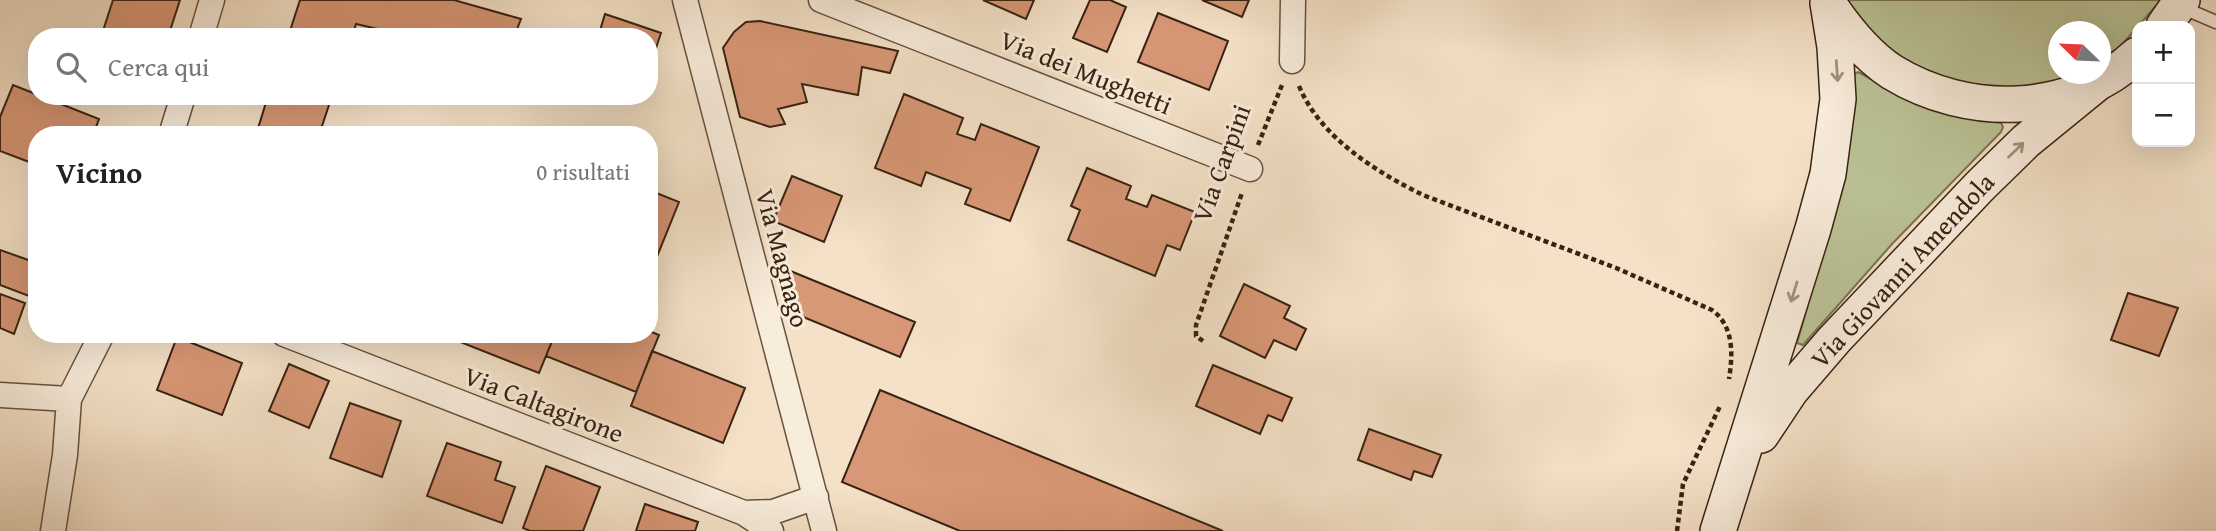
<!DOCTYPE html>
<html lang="it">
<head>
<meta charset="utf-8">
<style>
	:root { --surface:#fff; --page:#f2f2f2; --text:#222; --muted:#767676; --line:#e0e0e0 }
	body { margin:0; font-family:"Gentium Book Plus",serif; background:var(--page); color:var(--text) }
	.controls { position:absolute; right:21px; top:21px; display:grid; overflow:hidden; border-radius:14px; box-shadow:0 7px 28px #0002 }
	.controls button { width:63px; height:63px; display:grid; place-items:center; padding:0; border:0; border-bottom:2px solid var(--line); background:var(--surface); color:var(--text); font:35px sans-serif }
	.compass { position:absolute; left:2048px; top:21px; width:63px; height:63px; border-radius:50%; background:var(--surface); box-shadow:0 7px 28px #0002; rotate:293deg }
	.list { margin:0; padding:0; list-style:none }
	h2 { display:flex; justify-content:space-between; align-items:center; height:91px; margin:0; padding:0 28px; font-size:30px }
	h2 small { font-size:23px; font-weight:400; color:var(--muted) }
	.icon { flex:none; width:38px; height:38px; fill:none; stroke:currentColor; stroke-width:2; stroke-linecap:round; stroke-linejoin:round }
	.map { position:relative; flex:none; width:2216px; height:531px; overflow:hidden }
	.search { position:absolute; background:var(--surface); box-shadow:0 7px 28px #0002; left:28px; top:28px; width:630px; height:77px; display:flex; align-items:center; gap:18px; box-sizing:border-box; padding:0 24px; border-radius:28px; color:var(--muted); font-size:26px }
	.panel { position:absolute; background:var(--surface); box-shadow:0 7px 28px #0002; left:28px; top:126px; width:630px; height:217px; border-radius:28px }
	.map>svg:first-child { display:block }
	.green { fill:#bbc396; stroke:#7a7254; stroke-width:2 }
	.building { fill:#d89776; stroke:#382212; stroke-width:2 }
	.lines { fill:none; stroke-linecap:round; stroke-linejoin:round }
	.lane-casing { stroke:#67523f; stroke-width:15 }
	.street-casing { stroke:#67523f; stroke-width:27 }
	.secondary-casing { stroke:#382212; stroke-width:38 }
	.path { stroke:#382212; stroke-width:4.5; stroke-dasharray:5 3.5; stroke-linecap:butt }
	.lane { stroke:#f8ecdb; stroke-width:12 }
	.street { stroke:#f8ecdb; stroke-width:24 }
	.secondary { stroke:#f8ecdb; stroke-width:35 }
	.oneway { stroke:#a29181 }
	.labels { text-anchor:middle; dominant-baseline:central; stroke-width:6; stroke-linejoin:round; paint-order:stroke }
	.street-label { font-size:26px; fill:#382212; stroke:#f8ecdb }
</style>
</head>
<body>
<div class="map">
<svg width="2216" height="531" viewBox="0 0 2216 531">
	<rect width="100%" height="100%" fill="#f4e1c7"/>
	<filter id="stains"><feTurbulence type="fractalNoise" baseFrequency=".00286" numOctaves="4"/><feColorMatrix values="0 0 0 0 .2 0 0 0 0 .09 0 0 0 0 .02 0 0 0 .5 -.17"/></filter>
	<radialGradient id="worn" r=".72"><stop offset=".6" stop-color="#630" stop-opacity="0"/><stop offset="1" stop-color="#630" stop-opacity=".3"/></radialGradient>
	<path class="green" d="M 1844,0 L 2161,0 L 2120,47 L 2101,58 L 2100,32 L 2058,32 L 2058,74 L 2074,74 L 2067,78 L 2006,89 L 1944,80 L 1889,52 L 1847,6 Z
		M 1858,72 L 1907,98 L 1956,116 L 2001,123 L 2003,127 L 2001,132 L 1892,244 L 1803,345 L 1797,343 L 1831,224 L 1852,75 Z"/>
	<path class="building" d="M 113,0 L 180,0 L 168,37 L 101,37 Z
		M 300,0 L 454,0 L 521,19 L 514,37 L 412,37 L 356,24 L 352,37 L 288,37 Z
		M 983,0 L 1034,0 L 1026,19 Z
		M 1090,0 L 1110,0 L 1126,7 L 1107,52 L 1073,38 Z
		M 1202,0 L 1249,0 L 1242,17 Z
		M 1158,13 L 1228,41 L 1209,90 L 1138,62 Z
		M 605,14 L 661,33 L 649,69 L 649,37 L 598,37 Z
		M 760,21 L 898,51 L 890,73 L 862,67 L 858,95 L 802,84 L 807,102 L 778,109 L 785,124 L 770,127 L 740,117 L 723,48 L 734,32 L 746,22 Z
		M 13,85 L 99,119 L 93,135 L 37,135 L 37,165 L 0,151 L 0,117 Z
		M 904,94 L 963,118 L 957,134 L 975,140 L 981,124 L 1039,147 L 1010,221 L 965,204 L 971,189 L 926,172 L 921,186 L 875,168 Z
		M 268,96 L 332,96 L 319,135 L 256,135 Z
		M 1087,168 L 1131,186 L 1126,199 L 1147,207 L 1152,195 L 1195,212 L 1180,250 L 1167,245 L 1155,276 L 1068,240 L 1080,210 L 1071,206 Z
		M 792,176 L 842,196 L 824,242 L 773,221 Z
		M 649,190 L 679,202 L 656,259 L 649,256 Z
		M 0,250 L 37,263 L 37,274 L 29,296 L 0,285 Z
		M 788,270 L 915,322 L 900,357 L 791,312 L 798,295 L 781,288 Z
		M 1244,284 L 1290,306 L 1284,318 L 1306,329 L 1296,350 L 1274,340 L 1265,358 L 1220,336 Z
		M 2128,293 L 2178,308 L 2159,356 L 2111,340 Z
		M 0,294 L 25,303 L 14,334 L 0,328 Z
		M 649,331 L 659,335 L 636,392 L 546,356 L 555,334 L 649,334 Z
		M 451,334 L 555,334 L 539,373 L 450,338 Z
		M 177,337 L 242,363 L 222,415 L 157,390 Z
		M 652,351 L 745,388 L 723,443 L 631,406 Z
		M 289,364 L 329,381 L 309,428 L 269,411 Z
		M 1213,365 L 1292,398 L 1282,421 L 1268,415 L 1260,434 L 1196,406 Z
		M 880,390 L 1223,531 L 960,531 L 842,482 Z
		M 350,403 L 401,421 L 382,477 L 330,458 Z
		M 1369,429 L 1441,455 L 1432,477 L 1414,471 L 1411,480 L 1358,460 Z
		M 447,443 L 501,462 L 495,480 L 515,487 L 502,523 L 427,496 Z
		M 546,466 L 600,487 L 583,531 L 530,531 L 523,528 Z
		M 645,504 L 698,522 L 695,531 L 636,531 Z"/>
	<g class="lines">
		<defs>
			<path id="lane" d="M 2181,7 L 2216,22"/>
			<path id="street" d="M 685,0 L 824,531
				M 821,0 L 1250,169
				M 201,37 L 212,0
				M 1292,61 L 1293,0
				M 171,135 L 183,96
				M 284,334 L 744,513 L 771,531
				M 0,395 L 69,399 L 102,334
				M 744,513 L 773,512 L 816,497
				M 53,531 L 65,455 L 69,399"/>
			<path id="secondary" d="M 1830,6 C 1847,31 1866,55 1892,72 C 1967,118 2071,117 2137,55
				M 2164,26 L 2182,0
				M 1761,435 L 1791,390 L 1834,340 L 1980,186 L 2026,141 L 2096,84
				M 1718,531 L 1813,229 L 1828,174 L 1838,99 L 1835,47 L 1828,3"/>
		</defs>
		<use href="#lane" class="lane-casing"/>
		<use href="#street" class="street-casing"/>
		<use href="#secondary" class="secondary-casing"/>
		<path class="path" d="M 1299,86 C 1320,137 1376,172 1423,195 L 1616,268 L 1712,310 C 1734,326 1733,354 1729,379
			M 1258,145 L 1282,85
			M 1203,341 L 1196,336 L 1196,325 L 1242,193
			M 1677,531 L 1683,484 L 1721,404"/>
		<use href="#lane" class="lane"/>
		<use href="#street" class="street"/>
		<use href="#secondary" class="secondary"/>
	</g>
	<defs><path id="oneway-shaft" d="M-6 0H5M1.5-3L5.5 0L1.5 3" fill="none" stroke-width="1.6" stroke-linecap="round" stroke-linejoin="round" transform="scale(1.75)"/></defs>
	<g class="oneway">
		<use href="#oneway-shaft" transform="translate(1837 71) rotate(86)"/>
		<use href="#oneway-shaft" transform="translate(2016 150) rotate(-44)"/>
		<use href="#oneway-shaft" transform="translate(1794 292) rotate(107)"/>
	</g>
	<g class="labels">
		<g class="street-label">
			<text transform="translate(1086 72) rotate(22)">Via dei Mughetti</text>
			<text transform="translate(1221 163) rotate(-70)">Via Carpini</text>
			<text transform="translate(783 258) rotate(75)">Via Magnago</text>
			<text transform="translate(1902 270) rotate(-47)">Via Giovanni Amendola</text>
			<text transform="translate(544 404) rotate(21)">Via Caltagirone</text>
		</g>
	</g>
	<rect width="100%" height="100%" filter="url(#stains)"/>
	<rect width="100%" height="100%" fill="url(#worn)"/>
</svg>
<div class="controls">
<button>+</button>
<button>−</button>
</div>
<svg class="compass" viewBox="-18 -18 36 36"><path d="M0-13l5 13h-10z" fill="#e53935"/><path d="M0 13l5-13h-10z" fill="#767676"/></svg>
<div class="search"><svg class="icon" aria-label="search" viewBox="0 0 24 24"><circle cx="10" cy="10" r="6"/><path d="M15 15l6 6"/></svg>Cerca qui</div>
<section class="panel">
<h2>Vicino<small>0 risultati</small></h2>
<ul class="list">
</ul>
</section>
</div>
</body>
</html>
